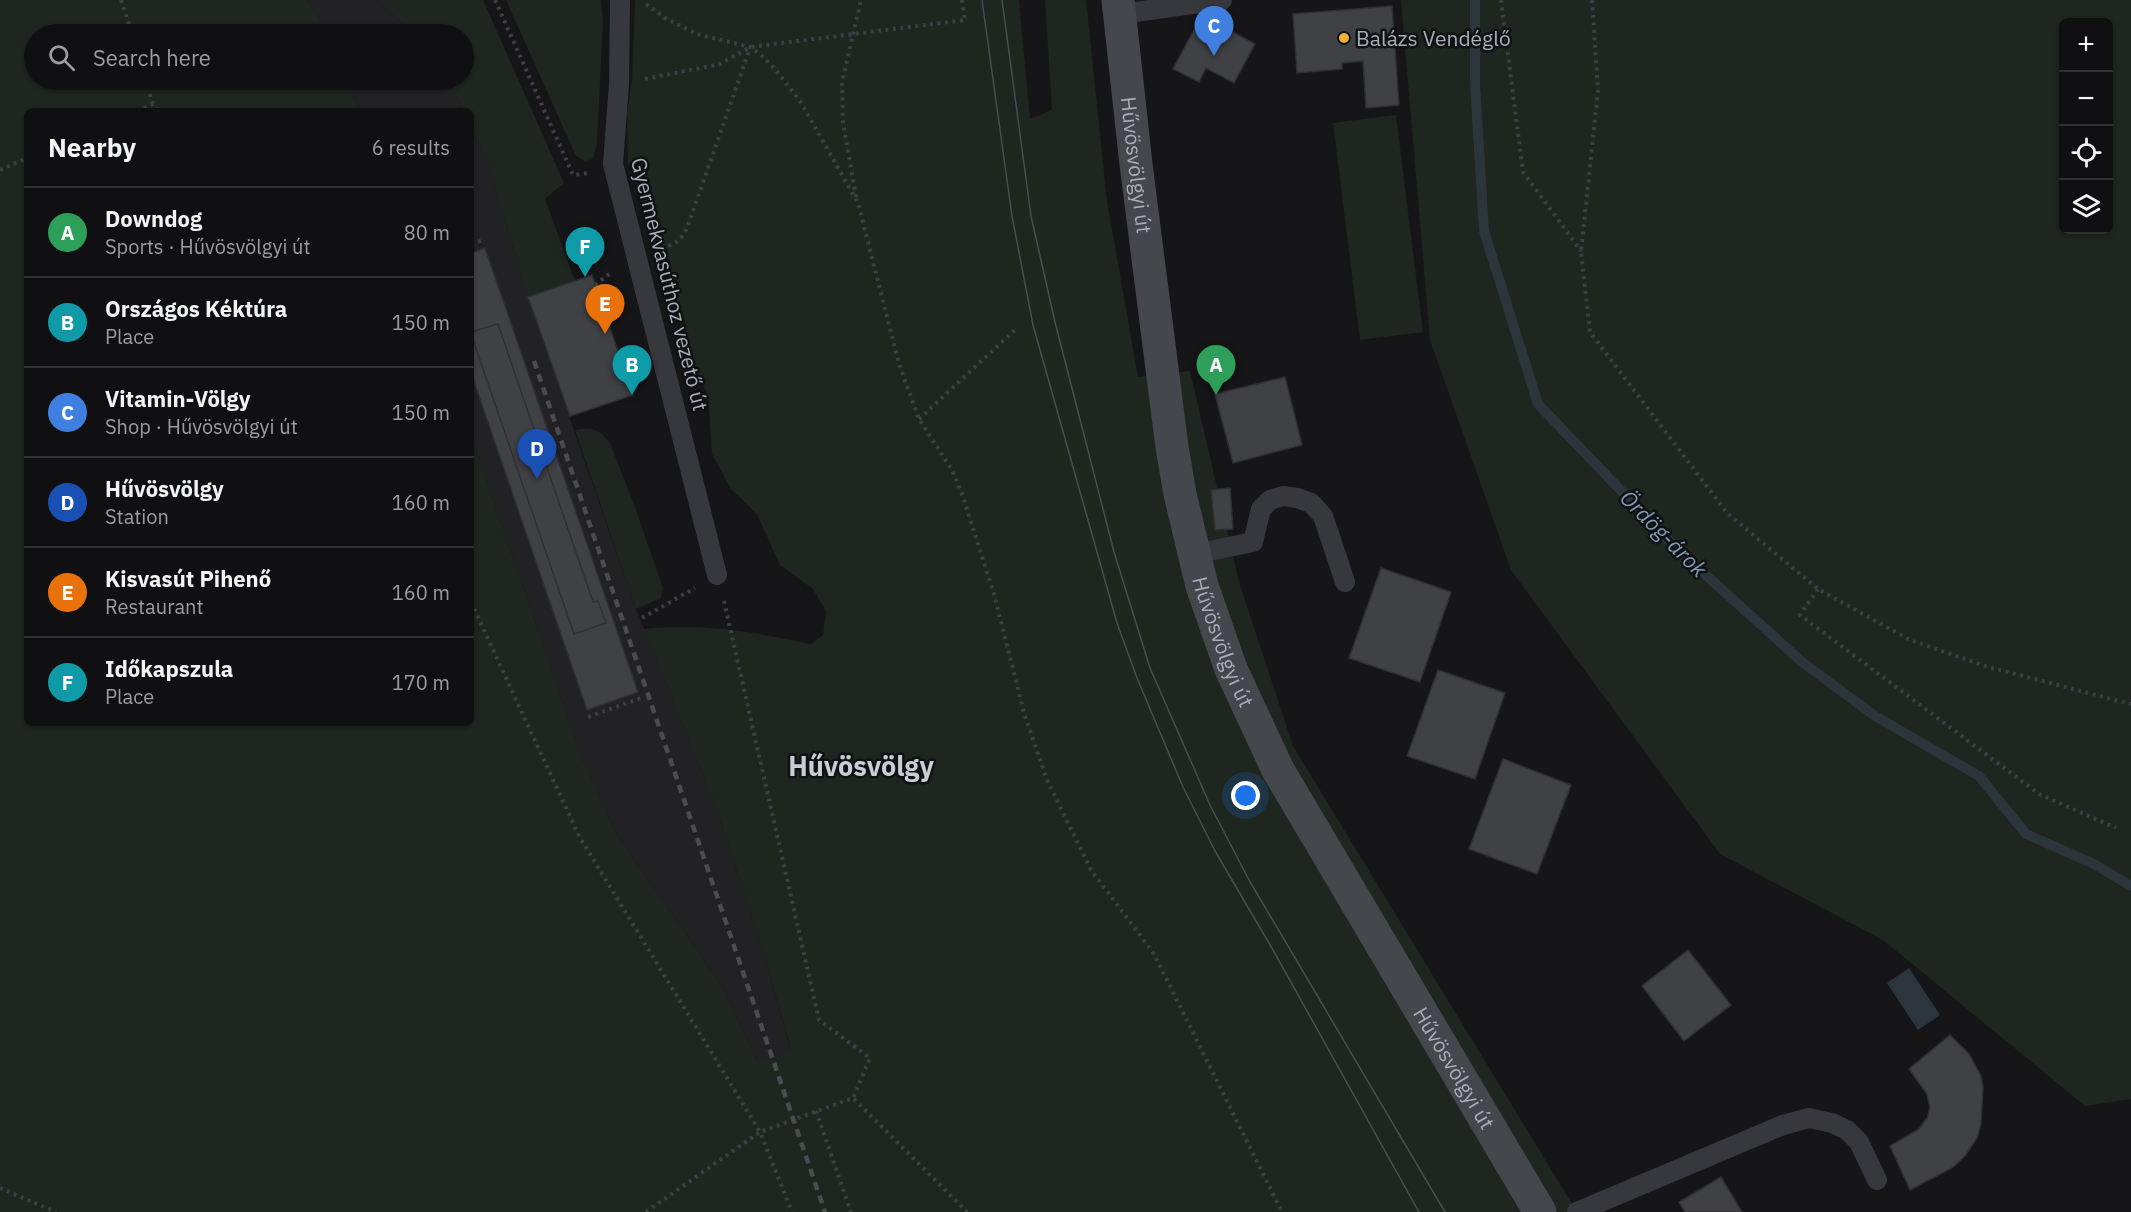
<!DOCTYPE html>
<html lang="en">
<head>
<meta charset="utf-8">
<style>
	:root { --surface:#101012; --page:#19191b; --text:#f1f3f6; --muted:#9c9d9f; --line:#303032; --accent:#ea580c }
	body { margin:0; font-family:"IBM Plex Sans",sans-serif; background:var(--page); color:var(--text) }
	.controls { position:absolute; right:18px; top:18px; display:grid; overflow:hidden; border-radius:9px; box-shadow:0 2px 4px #0004 }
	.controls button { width:54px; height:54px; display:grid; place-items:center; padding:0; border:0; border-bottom:2px solid var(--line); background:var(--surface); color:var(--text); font:30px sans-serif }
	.you { position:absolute; left:1246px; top:796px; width:21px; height:21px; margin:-15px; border:4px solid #fff; border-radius:50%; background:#1a73e8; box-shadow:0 0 0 9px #1a73e833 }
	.badge { display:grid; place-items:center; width:39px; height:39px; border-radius:50%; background:var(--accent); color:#fff; font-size:20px; font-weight:700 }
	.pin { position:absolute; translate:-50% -50px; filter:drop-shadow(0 2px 3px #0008) }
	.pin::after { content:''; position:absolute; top:32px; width:21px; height:18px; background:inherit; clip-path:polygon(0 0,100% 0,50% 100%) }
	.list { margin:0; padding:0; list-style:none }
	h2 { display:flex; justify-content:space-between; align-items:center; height:78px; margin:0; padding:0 24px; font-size:26px }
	h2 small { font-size:20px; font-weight:400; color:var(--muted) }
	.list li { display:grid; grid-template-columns:39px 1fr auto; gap:18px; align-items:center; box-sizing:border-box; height:90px; padding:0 24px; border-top:2px solid var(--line) }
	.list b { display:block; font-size:22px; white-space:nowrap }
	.list p { margin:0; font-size:20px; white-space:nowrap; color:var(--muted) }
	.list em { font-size:20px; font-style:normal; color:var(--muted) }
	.icon { flex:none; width:33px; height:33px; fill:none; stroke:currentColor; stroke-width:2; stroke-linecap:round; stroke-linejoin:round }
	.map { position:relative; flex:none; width:2131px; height:1212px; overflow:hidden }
	.search { position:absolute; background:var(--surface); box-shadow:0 2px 4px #0004; left:24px; top:24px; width:450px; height:66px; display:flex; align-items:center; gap:15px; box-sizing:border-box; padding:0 21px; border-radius:33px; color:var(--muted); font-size:22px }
	.panel { position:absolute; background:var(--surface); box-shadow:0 2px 4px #0004; left:24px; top:108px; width:450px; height:618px; border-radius:9px }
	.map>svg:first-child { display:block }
	.built { fill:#222225 }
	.green { fill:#1e261f; fill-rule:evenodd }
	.water { fill:#2c353c }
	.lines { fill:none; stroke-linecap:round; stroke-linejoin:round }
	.stream { stroke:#2c353c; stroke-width:10 }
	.building { fill:#404145; stroke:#303034; stroke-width:1.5 }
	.path { stroke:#3d3f44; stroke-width:4; stroke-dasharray:3 4.5; stroke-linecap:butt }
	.lane { stroke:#37383d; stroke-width:20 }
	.secondary { stroke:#45474d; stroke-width:33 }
	.tram { stroke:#4a4c52; stroke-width:1.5 }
	.rail { stroke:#4a4c52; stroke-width:4.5; stroke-dasharray:8 6; stroke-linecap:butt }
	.poi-dot { fill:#f2b134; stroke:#111113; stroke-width:2 }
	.labels { text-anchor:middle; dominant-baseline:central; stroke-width:5; stroke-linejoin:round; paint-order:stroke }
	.poi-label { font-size:21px; fill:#a8adb8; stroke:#111113; text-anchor:start }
	.street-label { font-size:21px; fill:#a8adb8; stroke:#111113 }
	.water-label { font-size:22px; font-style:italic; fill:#7f9bb3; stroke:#111113 }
	.district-label { font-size:27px; font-weight:bold; fill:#c9ccd4; stroke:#111113 }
</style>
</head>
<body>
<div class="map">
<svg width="2131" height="1212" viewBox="0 0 2131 1212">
	<rect width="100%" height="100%" fill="#161618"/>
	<path class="built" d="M 306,0 L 377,0 L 413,34 L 326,34 L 317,13 Z
		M 346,80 L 445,80 L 455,94 L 463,111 L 360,111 Z
		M 471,128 L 487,161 L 528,297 L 636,609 L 715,804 L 764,954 L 791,1051 L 758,1062 L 722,986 L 616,833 L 581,756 L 471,435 Z"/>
	<path class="green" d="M 0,0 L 306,0 L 317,13 L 326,34 L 34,34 L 34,80 L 346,80 L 360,111 L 27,111 L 27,723 L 471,723 L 471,435 L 581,756 L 616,833 L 722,986 L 758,1062 L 791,1050 L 764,954 L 715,804 L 644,629 C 702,623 755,632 811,644 L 823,635 L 826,611 L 813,589 L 780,565 L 757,514 L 731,489 L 712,454 L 708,396 L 690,356 L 661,259 L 628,163 L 627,113 L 632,80 L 635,0 L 1019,0 L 1030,119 L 1052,110 L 1045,0 L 1086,0 L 1107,201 L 1138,377 L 1190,371 L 1239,582 L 1293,746 L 1577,1212 L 0,1212 Z
		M 377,0 L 483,0 L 564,183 L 545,199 L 575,281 L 528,297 L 487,161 L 471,128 L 471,111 L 463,111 L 455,94 L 445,80 L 464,80 L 464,34 L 413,34 Z
		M 506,0 L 601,0 L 603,20 L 597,143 L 593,159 L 585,161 L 576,156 Z
		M 1401,0 L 2131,0 L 2131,1099 L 2085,1106 L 1883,940 L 1720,854 L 1511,570 L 1430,340 ZM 2064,22 L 2108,22 L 2108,230 L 2064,230 Z
		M 1396,115 L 1423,332 L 1360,340 L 1333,123 Z
		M 590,428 L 601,433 L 610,443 L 636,510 L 663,588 L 661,598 L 636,609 L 575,430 Z"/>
	<path class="water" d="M 1909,968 L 1940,1015 L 1918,1030 L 1887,983 Z"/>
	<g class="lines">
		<path class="stream" d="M 1475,0 L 1475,83 L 1484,231 L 1538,404 L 1677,549 L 1802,662 L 1875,716 L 1979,776 L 2026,834 L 2094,864 L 2131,886"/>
	</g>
	<path class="building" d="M 1392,6 L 1399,105 L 1366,108 L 1363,61 L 1342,63 L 1342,69 L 1297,73 L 1293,14 Z
		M 1202,15 L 1255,44 L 1234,83 L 1206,68 L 1199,82 L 1173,69 Z
		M 485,248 L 638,692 L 587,710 L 471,373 L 471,334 L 574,634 L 606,623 L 598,601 L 593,602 L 498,324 L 471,332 L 471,253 Z
		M 592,275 L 633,395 L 570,416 L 528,297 Z
		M 498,324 L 593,602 L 598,601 L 606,623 L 574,634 L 471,334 L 471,332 Z
		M 1285,377 L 1302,445 L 1233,463 L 1215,394 Z
		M 1230,488 L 1233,529 L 1215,530 L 1211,490 Z
		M 1381,568 L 1451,592 L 1420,682 L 1349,658 Z
		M 1438,670 L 1505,693 L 1475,779 L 1407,756 Z
		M 1503,759 L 1571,785 L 1537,874 L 1469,849 Z
		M 1688,950 L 1731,1005 L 1684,1041 L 1642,986 Z
		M 1950,1035 L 1969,1054 L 1981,1076 L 1983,1087 L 1981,1124 L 1977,1138 L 1965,1156 L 1952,1168 L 1910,1190 L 1890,1146 L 1919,1129 L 1927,1118 L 1930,1108 L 1927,1094 L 1909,1069 Z
		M 1721,1177 L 1742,1212 L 1685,1212 L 1679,1202 Z"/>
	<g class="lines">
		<path class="path" d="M 121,0 L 132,34
			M 495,0 L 573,175 L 588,173
			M 1501,0 L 1523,172 L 1581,251
			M 1592,0 L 1598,90 L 1581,252 L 1590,332 L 1727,513 L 1818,589 L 1910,640 L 1988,667 L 2131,704
			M 646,4 L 665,18 L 697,34 L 750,47 L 763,57 L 775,69 L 800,101 L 858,203 L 899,364 L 919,419 L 952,470 L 961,491 L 994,594 L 1024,713 L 1047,780 L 1091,870 L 1154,954 L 1282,1212
			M 645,79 L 720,64 L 750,47 L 965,20 L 962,0
			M 145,80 L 153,104 L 158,111
			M 137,111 L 153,104
			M 0,170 L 27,158
			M 856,197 L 843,122 L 842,82 L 861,0
			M 471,244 L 484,240
			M 661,248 C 674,245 681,241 687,228 L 750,48
			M 595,285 L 612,272
			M 919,419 L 1018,327
			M 1818,589 L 1800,615 L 2039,794 L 2116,828
			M 724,601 L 819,1020 L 870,1058 L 853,1098
			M 471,602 L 579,836 L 760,1132 L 853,1098 L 967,1212
			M 642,618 L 695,588
			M 588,717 L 641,698
			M 816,1111 L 851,1212
			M 0,1188 L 56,1212
			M 646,1212 L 760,1132 L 792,1212"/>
		<path class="lane" d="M 620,0 L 619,84 L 613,164 L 717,575
			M 1120,14 L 1222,0
			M 1194,554 L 1253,542 L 1261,509 L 1270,500 L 1283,496 L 1297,498 L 1311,503 L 1323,516 L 1345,582
			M 1577,1212 L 1783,1125 L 1809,1118 L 1832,1123 L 1847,1130 L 1859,1142 L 1877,1180"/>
		<path class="secondary" id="s1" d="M 1118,0 L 1136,164 L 1172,447 L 1180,494 L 1202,586 L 1231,669 L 1278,770 L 1540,1212"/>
		<path class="tram" d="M 982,0 L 1012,216 L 1033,325 L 1117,623 L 1137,678 L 1183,787 L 1215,851 L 1273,950 L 1419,1212
			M 1002,0 L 1031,216 L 1055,322 L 1114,552 L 1150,668 L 1210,805 L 1249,880 L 1445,1212"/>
		<path class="rail" d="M 534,361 L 825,1212"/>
	</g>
	<circle class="poi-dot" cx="1344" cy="38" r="6"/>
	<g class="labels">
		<g class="poi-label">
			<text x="1356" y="38">Balázs Vendéglő</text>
		</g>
		<g class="street-label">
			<text stroke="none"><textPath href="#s1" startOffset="166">Hűvösvölgyi út</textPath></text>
			<text transform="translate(670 284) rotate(76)">Gyermekvasúthoz vezető út</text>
			<text stroke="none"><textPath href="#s1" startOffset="652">Hűvösvölgyi út</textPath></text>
			<text stroke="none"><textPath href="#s1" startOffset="1138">Hűvösvölgyi út</textPath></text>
		</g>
		<g class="water-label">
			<text transform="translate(1664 533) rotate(45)">Ördög-árok</text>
		</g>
		<g class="district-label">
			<text x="861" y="765">Hűvösvölgy</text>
		</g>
	</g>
</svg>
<div class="controls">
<button>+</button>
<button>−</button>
<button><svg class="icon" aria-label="locate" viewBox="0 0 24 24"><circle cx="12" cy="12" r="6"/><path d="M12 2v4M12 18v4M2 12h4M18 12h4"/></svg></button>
<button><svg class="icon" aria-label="layers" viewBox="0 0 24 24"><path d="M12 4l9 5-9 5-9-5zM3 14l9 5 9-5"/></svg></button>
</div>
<div class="you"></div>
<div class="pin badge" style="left:1216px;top:395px;background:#2e9e5b">A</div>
<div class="pin badge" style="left:632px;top:395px;background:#0f9aa8">B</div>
<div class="pin badge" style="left:1214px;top:56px;background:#3f7fe0">C</div>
<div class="pin badge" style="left:537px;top:479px;background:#1a4fb4">D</div>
<div class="pin badge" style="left:605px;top:334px;background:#e8710a">E</div>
<div class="pin badge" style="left:585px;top:277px;background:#0f9aa8">F</div>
<div class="search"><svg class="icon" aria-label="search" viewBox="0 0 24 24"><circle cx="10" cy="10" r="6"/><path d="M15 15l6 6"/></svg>Search here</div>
<section class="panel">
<h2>Nearby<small>6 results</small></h2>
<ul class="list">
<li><span class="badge" style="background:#2e9e5b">A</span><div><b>Downdog</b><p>Sports · Hűvösvölgyi út</p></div><em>80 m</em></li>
<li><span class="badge" style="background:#0f9aa8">B</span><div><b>Országos Kéktúra</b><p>Place</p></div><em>150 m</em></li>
<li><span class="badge" style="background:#3f7fe0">C</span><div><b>Vitamin-Völgy</b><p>Shop · Hűvösvölgyi út</p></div><em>150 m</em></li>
<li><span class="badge" style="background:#1a4fb4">D</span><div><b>Hűvösvölgy</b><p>Station</p></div><em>160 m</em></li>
<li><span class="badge" style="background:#e8710a">E</span><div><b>Kisvasút Pihenő</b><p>Restaurant</p></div><em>160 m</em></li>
<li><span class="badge" style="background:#0f9aa8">F</span><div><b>Időkapszula</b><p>Place</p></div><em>170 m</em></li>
</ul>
</section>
</div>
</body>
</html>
